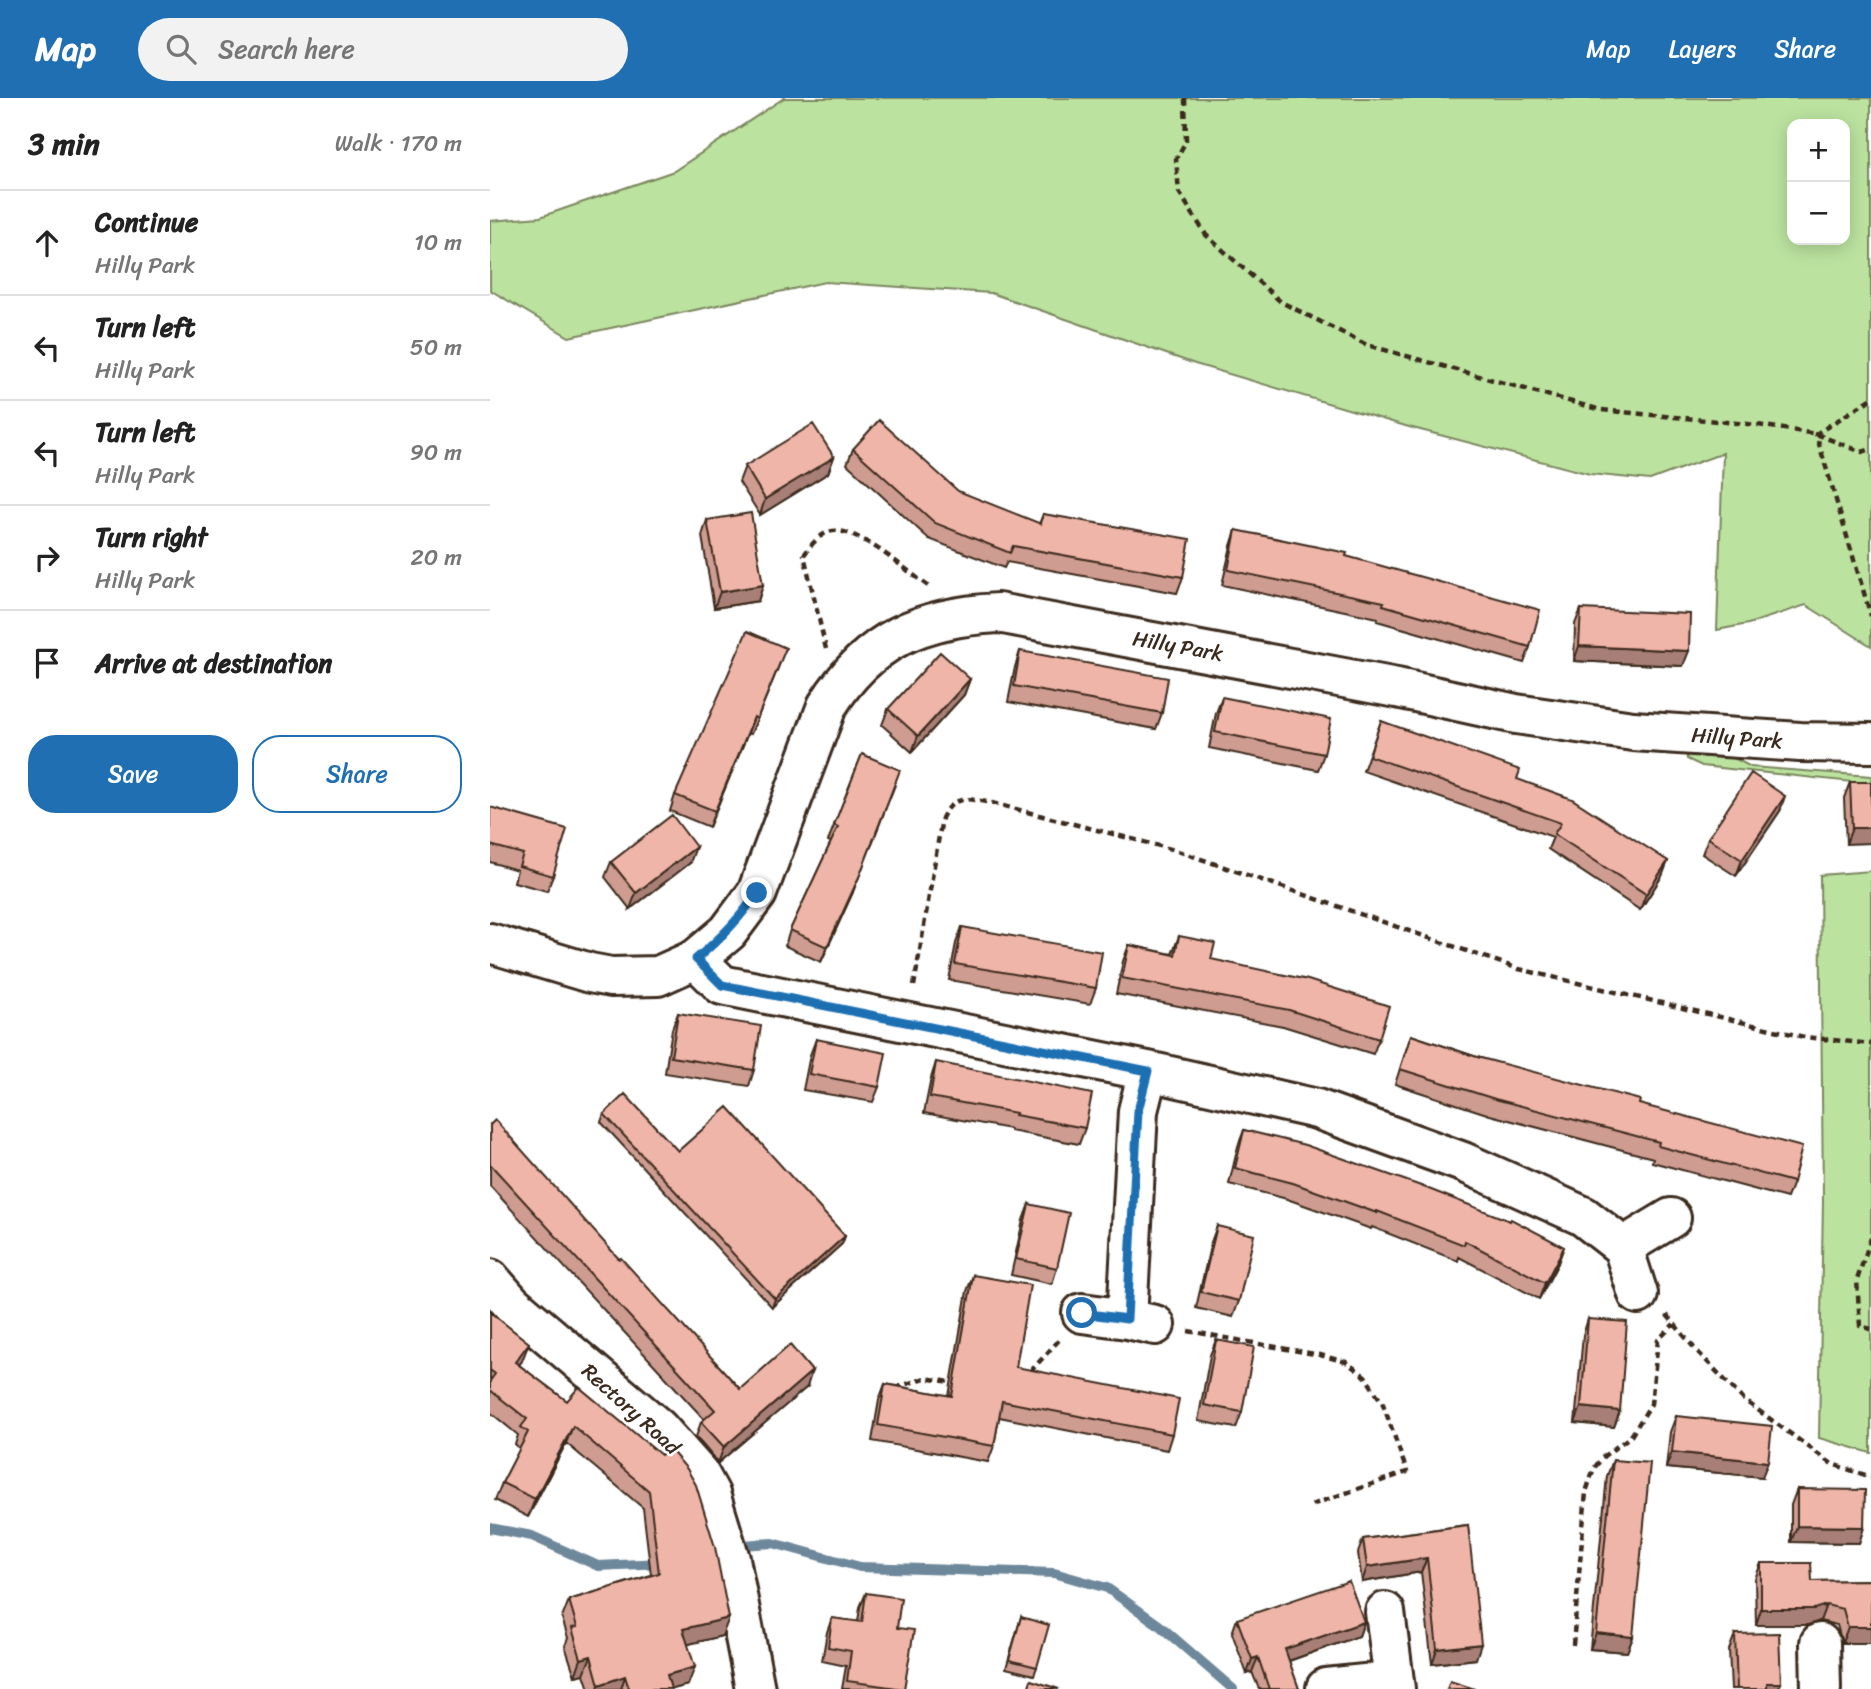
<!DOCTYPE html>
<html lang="en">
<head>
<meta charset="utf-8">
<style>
	:root { --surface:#fff; --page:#f2f2f2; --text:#222; --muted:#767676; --line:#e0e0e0; --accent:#1f6fb2 }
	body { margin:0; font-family:Sriracha,sans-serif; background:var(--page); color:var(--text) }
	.controls { position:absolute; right:21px; top:21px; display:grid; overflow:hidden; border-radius:14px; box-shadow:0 4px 18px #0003 }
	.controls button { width:63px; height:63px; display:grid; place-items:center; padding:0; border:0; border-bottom:2px solid var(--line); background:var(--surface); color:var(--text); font:35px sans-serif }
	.stop { position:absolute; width:21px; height:21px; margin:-16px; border:5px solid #1f6fb2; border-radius:50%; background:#fff }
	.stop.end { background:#1f6fb2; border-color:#fff; box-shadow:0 2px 7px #0008 }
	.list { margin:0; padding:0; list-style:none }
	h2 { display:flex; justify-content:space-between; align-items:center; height:91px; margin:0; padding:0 28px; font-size:30px }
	h2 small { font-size:23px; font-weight:400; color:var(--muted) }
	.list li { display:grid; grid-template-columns:46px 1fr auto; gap:21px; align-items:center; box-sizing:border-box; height:105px; padding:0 28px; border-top:2px solid var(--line) }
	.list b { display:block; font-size:26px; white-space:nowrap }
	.list p { margin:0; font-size:23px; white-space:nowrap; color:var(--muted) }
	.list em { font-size:23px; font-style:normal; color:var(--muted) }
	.actions { display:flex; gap:14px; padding:21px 28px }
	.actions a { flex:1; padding:16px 0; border:2px solid var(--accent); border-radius:28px; text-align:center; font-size:24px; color:var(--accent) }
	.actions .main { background:var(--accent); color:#fff }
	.icon { flex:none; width:38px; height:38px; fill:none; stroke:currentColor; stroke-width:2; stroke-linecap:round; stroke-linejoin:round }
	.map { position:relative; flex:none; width:1381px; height:1591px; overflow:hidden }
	header { display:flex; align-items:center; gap:42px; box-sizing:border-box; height:98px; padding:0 35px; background:var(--accent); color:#fff }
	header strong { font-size:33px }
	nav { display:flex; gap:38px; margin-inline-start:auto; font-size:24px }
	.search { width:490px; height:63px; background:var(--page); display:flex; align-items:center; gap:18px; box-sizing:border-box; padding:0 24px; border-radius:38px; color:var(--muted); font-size:26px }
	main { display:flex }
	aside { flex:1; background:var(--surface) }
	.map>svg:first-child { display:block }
	.green { fill:#bbe39f; stroke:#7b865e; stroke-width:2; fill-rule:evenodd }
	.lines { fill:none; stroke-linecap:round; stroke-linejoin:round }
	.stream { stroke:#6e889b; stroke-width:10 }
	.minor-casing { stroke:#3b2a1e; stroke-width:44 }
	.path { stroke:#3b2a1e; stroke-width:4.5; stroke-dasharray:7 5; stroke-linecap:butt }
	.minor { stroke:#fff; stroke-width:38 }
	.wall { fill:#ce9c90; stroke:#3b2a1e; stroke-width:2 }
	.shaded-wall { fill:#a77f76; stroke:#3b2a1e; stroke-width:2 }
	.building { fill:#efb5a8; stroke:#3b2a1e; stroke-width:2 }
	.route { stroke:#1f6fb2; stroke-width:9 }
	.labels { text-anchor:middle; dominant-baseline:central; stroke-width:5; stroke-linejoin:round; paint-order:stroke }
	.street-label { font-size:21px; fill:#3b2a1e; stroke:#fff }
</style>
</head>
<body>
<header>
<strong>Map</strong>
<div class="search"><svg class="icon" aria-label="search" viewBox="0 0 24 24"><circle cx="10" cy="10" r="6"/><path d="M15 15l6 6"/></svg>Search here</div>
<nav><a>Map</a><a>Layers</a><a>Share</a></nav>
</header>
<main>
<aside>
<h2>3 min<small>Walk · 170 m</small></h2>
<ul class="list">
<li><svg class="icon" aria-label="ahead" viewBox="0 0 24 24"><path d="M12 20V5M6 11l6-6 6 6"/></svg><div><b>Continue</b><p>Hilly Park</p></div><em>10 m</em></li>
<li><svg class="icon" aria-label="left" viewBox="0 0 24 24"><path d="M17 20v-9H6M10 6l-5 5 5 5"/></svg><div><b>Turn left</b><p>Hilly Park</p></div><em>50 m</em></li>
<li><svg class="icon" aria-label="left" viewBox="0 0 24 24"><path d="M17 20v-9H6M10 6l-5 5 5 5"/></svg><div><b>Turn left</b><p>Hilly Park</p></div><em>90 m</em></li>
<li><svg class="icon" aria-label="right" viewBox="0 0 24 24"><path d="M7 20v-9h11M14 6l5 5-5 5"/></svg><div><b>Turn right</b><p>Hilly Park</p></div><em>20 m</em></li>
<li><svg class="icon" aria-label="arrive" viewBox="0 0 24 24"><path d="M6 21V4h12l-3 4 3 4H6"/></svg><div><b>Arrive at destination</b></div></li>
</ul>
<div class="actions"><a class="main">Save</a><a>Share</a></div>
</aside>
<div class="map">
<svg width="1381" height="1591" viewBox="0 0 1381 1591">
	<rect width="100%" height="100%" fill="#fff"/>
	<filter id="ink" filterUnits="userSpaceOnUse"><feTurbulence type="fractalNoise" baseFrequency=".0143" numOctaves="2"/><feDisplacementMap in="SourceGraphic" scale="14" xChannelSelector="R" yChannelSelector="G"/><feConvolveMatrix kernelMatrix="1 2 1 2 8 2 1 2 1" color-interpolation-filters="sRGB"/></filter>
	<g filter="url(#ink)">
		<path class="green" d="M 294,0 L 1381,0 L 1381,548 L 1316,507 L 1258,526 L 1227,532 L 1233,355 L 1160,382 L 1100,376 L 919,329 L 705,266 L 501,195 L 335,184 L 79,239 L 0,192 L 0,123 L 50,119 L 184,73 ZM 1302,26 L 1355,26 L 1355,142 L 1302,142 Z
			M 1196,652 L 1238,657 L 1261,669 L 1381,678 L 1381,686 L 1212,668 L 1197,661 Z
			M 1381,773 L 1381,1355 L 1329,1340 L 1333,1102 L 1330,777 Z"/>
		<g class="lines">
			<path class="stream" d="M 0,1430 L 42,1438 L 108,1468 L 172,1465
				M 252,1447 L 283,1445 L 370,1469 L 564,1475 L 617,1490 L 669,1527 L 743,1591"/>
			<defs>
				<path id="minor" d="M 0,845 L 100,875 L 121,879 L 168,878 L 206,861 L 238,834 L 267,795 L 337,608 C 379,541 431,519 508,515 L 907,590 L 1026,616 L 1143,633 L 1310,644 L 1381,645
					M 206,861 L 232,887 L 658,973 L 827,1011 L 973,1064 L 1093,1118 L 1133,1149
					M 0,1181 L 22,1206 L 168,1330 L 209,1376 L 220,1396 L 240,1461 L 265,1591
					M 1148,1196 L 1133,1149 L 1181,1120
					M 592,1215 L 637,1221 L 665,1227
					M 637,1221 L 648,1013 L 658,973
					M 895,1514 L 905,1591
					M 1330,1545 L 1331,1591
					M 836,1590 L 904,1583"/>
			</defs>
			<use href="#minor" class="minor-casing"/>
			<path class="path" d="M 695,0 L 696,43 L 686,61 L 689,94 L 716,137 L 791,204 L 877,247 L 1111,312 L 1268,327 L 1326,336 L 1372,354 L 1381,351
				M 1381,301 L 1326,336 L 1381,518
				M 336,551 L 314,457 C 321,447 330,435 343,433 C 369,430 417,473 438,488
				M 424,888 L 452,720 C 465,695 478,701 502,705 L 685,752 L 1029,871 L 1314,939 L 1381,946
				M 1381,1140 L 1367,1182 L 1370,1228 L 1381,1231
				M 1177,1217 L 1205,1251 L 1254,1302 L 1342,1366 L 1381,1379
				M 698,1233 L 830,1257 L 856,1264 L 875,1278 L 893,1306 L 917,1374 L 821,1407
				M 540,1274 L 569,1242
				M 405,1290 L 435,1280 L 467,1285
				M 1083,1547 L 1096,1394 L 1104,1370 L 1114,1358 L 1141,1338 L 1161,1306 L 1168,1242 L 1184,1226"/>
			<use href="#minor" class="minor"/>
		</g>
		<path class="wall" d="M 363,351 L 549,426 L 553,416 L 693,479 L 687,495 L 517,464 L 514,470 L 439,441 L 357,366 Z
			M 344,359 L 338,375 L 270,417 L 249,384 L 255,368 Z
			M 217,422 L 273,487 L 268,503 L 224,510 L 212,438 Z
			M 746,432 L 1040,549 L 1034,565 L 887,523 L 888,520 L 732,487 L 741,448 Z
			M 1091,511 L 1193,568 L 1084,563 L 1085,526 Z
			M 530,553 L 672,615 L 666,631 L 518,604 L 525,569 Z
			M 290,565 L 261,636 L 258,635 L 219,729 L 180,713 L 185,697 Z
			M 480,581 L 474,597 L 422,654 L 392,627 L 398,611 Z
			M 732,599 L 834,656 L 828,672 L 719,650 L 726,615 Z
			M 891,623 L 1027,681 L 1178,763 L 1172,778 L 1150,812 L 1058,751 L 1063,739 L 873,673 Z
			M 372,656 L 363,794 L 331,864 L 295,848 L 300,832 L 341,744 L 338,743 Z
			M 1360,684 L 1381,684 L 1356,746 L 1354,700 Z
			M 0,709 L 63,778 L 57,793 L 24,784 L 27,772 L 0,764 Z
			M 1290,713 L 1246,778 L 1212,756 L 1218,740 Z
			M 121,764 L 200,765 L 140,811 L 115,779 Z
			M 472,829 L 606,890 L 600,906 L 459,882 L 466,845 Z
			M 689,838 L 721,861 L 889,941 L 883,956 L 793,928 L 626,896 L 633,863 L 639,847 L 682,856 Z
			M 188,915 L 264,972 L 259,988 L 175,975 L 182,931 Z
			M 921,937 L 987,959 L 1149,1006 L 1303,1084 L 1297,1100 L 1162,1064 L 1163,1060 L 1000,1017 L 905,986 Z
			M 326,941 L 389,989 L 383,1004 L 313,992 L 320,957 Z
			M 446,964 L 595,1030 L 589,1046 L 520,1033 L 520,1031 L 434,1015 L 441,980 Z
			M 114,1016 L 355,1138 L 352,1146 L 282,1209 L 111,1024 Z
			M 0,1027 L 129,1161 L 250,1291 L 317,1289 L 228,1365 L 206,1339 L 211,1324 L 214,1321 L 0,1088 Z
			M 754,1032 L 1068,1165 L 1049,1201 L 969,1159 L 968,1163 L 882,1129 L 881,1131 L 797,1101 L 739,1086 L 748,1048 Z
			M 539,1106 L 567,1170 L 562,1186 L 521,1177 L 533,1122 Z
			M 727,1128 L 749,1203 L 743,1219 L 706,1210 L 721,1144 Z
			M 483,1177 L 526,1269 L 682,1336 L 677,1352 L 509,1319 L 504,1348 L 498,1364 L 382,1343 L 389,1302 L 395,1286 L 459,1298 L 477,1193 Z
			M 0,1214 L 32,1263 L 29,1267 L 77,1303 L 171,1357 L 232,1538 L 198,1546 L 198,1587 L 183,1591 L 99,1591 L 94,1576 L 85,1578 L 75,1548 L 78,1540 L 72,1520 L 79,1502 L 161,1477 L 153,1410 L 76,1345 L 38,1419 L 5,1402 L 12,1385 L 30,1351 L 25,1347 L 28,1337 L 0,1314 Z
			M 1098,1221 L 1130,1313 L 1124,1329 L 1085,1325 L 1093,1237 Z
			M 726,1242 L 752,1314 L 746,1330 L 708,1323 L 720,1257 Z
			M 1186,1318 L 1272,1379 L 1176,1370 L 1180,1334 Z
			M 1123,1362 L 1143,1539 L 1137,1554 L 1100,1551 L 1117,1378 Z
			M 1307,1391 L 1374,1429 L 1369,1445 L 1301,1444 L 1301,1407 Z
			M 978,1427 L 986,1561 L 942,1566 L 931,1474 L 872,1484 L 868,1455 L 873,1441 Z
			M 1271,1465 L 1322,1483 L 1381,1482 L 1381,1545 L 1352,1545 L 1347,1527 L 1330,1523 L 1318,1527 L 1266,1527 L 1265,1481 Z
			M 376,1495 L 407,1530 L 414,1591 L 352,1591 L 356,1568 L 332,1563 L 337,1534 L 342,1520 L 368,1524 L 370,1509 Z
			M 531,1519 L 547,1569 L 544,1577 L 516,1570 Z
			M 747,1521 L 874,1524 L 869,1538 L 799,1563 L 809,1591 L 769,1591 L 762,1574 L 757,1576 L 742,1535 Z
			M 1245,1536 L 1291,1585 L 1288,1591 L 1241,1591 L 1239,1552 Z"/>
		<path class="shaded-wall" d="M 344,359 L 338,375 L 270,417 L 275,401 Z
			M 273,487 L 268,503 L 224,510 L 230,494 Z
			M 1089,548 L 1199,553 L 1193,568 L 1084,563 Z
			M 480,581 L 474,597 L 422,654 L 428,638 Z
			M 264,619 L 258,635 L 219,729 L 225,713 Z
			M 405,687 L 363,794 L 331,864 L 337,849 Z
			M 1295,698 L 1290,713 L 1246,778 L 1252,762 Z
			M 1362,730 L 1381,730 L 1381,745 L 1356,746 Z
			M 206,749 L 200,765 L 140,811 L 146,795 Z
			M 1178,763 L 1172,778 L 1150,812 L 1156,796 Z
			M 355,1138 L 352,1146 L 282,1209 L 285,1201 Z
			M 1074,1149 L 1068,1165 L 1049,1201 L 1055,1185 Z
			M 39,1245 L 32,1263 L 18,1281 L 25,1264 Z
			M 322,1273 L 317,1289 L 228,1365 L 234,1349 Z
			M 1091,1309 L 1130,1313 L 1124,1329 L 1085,1325 Z
			M 83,1328 L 76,1345 L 38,1419 L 45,1401 Z
			M 1182,1354 L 1278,1364 L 1272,1379 L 1176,1370 Z
			M 1307,1428 L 1374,1429 L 1369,1445 L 1301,1444 Z
			M 937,1460 L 931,1474 L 872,1484 L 877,1469 Z
			M 1336,1507 L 1330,1523 L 1318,1527 L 1266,1527 L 1271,1511 Z
			M 239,1520 L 232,1538 L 187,1549 L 193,1531 Z
			M 874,1524 L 869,1538 L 790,1566 L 795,1551 Z
			M 1358,1529 L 1381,1529 L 1381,1545 L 1352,1545 Z
			M 1106,1535 L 1143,1539 L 1137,1554 L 1100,1551 Z
			M 991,1546 L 986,1561 L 942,1566 L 947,1551 Z
			M 101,1558 L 94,1576 L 85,1578 L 91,1561 Z
			M 768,1559 L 762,1574 L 757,1576 L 762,1561 Z
			M 205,1569 L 198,1587 L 183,1591 L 172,1591 L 177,1577 Z
			M 135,1578 L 131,1591 L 108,1591 L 109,1587 Z
			M 1277,1585 L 1291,1585 L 1288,1591 L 1275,1591 Z"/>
		<path class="building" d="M 389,322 L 468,393 L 551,426 L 553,416 L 700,441 L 693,479 L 523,448 L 520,455 L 445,425 L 363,351 Z
			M 323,326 L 344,359 L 275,401 L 255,368 Z
			M 261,415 L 273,487 L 230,494 L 217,422 Z
			M 746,432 L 857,455 L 856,458 L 1050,512 L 1040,549 L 893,507 L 894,504 L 738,472 Z
			M 1091,511 L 1200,516 L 1199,553 L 1089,548 Z
			M 257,533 L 296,550 L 267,621 L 264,619 L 225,713 L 185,697 Z
			M 530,553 L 678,580 L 672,615 L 524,588 Z
			M 450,554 L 480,581 L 428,638 L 398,611 Z
			M 732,599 L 841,621 L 834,656 L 725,634 Z
			M 891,623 L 1030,672 L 1027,681 L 1082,701 L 1178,763 L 1156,796 L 1064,736 L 1071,725 L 879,658 Z
			M 372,656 L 410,672 L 369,779 L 337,849 L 300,832 L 348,729 L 344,727 Z
			M 1261,675 L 1295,698 L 1252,762 L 1218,740 Z
			M 1360,684 L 1381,684 L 1381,730 L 1362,730 Z
			M 0,709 L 77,731 L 63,778 L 29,768 L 33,756 L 0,747 Z
			M 182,717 L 206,749 L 146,795 L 121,764 Z
			M 472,829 L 612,854 L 606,890 L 465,866 Z
			M 689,838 L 725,845 L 721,861 L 818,882 L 899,908 L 889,941 L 799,912 L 632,880 L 639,847 L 685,857 Z
			M 188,915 L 271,928 L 264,972 L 181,959 Z
			M 921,937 L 987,959 L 1150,1002 L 1149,1006 L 1312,1049 L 1303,1084 L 1168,1048 L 1169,1044 L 1005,1001 L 910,971 Z
			M 326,941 L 396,955 L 389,989 L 319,976 Z
			M 446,964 L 602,996 L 595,1030 L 525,1017 L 526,1015 L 440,999 Z
			M 135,996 L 188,1053 L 238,1009 L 355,1138 L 285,1201 L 114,1016 Z
			M 5,1022 L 129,1161 L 131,1160 L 250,1291 L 300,1247 L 322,1273 L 234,1349 L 211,1324 L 225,1312 L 0,1066 L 0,1027 Z
			M 754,1032 L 815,1047 L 931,1088 L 1020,1123 L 1021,1121 L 1074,1149 L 1055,1185 L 975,1143 L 974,1147 L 887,1113 L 887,1115 L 803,1085 L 745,1070 Z
			M 539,1106 L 579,1115 L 567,1170 L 526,1161 Z
			M 727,1128 L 764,1137 L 749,1203 L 711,1194 Z
			M 483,1177 L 540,1187 L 526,1269 L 689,1301 L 682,1336 L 512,1303 L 504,1348 L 388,1327 L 395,1286 L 462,1298 Z
			M 0,1214 L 39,1245 L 25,1264 L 77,1303 L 89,1289 L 171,1357 L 179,1350 L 197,1371 L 206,1387 L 225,1449 L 239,1520 L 193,1531 L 205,1569 L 177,1577 L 181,1591 L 139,1591 L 135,1578 L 109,1587 L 101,1558 L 91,1561 L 82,1530 L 87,1529 L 79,1502 L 169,1475 L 159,1393 L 83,1328 L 45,1401 L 12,1385 L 38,1334 L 31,1329 L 37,1321 L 0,1292 L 0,1283 L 5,1276 L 0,1272 Z
			M 1098,1221 L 1137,1224 L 1130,1313 L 1091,1309 Z
			M 726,1242 L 764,1249 L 752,1314 L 714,1307 Z
			M 1186,1318 L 1282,1328 L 1278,1364 L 1182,1354 Z
			M 1123,1362 L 1160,1365 L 1143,1539 L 1106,1535 Z
			M 1307,1391 L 1375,1392 L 1374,1429 L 1307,1428 Z
			M 978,1427 L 991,1546 L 947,1551 L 937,1460 L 877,1469 L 873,1441 Z
			M 1271,1465 L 1321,1465 L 1322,1483 L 1381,1482 L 1381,1529 L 1358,1529 L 1353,1511 L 1336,1507 L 1324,1511 L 1271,1511 Z
			M 859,1483 L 874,1524 L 795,1551 L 809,1591 L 779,1591 L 768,1559 L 762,1561 L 747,1521 Z
			M 376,1495 L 411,1500 L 407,1530 L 424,1532 L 414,1591 L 357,1583 L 361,1553 L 338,1549 L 342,1520 L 372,1524 Z
			M 531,1519 L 559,1527 L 547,1569 L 519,1562 Z
			M 1289,1535 L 1291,1585 L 1277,1585 L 1277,1591 L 1247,1591 L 1245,1536 Z
			M 541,1582 L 569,1591 L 538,1591 Z
			M 960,1583 L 985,1591 L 957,1591 Z"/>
	</g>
	<g class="lines" filter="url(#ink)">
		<path class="route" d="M 267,795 C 250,821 230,841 206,861 L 232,887 L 658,973 L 648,1013 L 637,1221 L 592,1215"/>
	</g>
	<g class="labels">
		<g class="street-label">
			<text transform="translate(688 548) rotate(10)">Hilly Park</text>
			<text transform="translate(1247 640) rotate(4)">Hilly Park</text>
			<text transform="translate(141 1311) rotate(42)">Rectory Road</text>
		</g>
	</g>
</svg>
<div class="controls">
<button>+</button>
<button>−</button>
</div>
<div class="stop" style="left:592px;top:1215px"></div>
<div class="stop end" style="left:267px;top:795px"></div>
</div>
</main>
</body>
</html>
